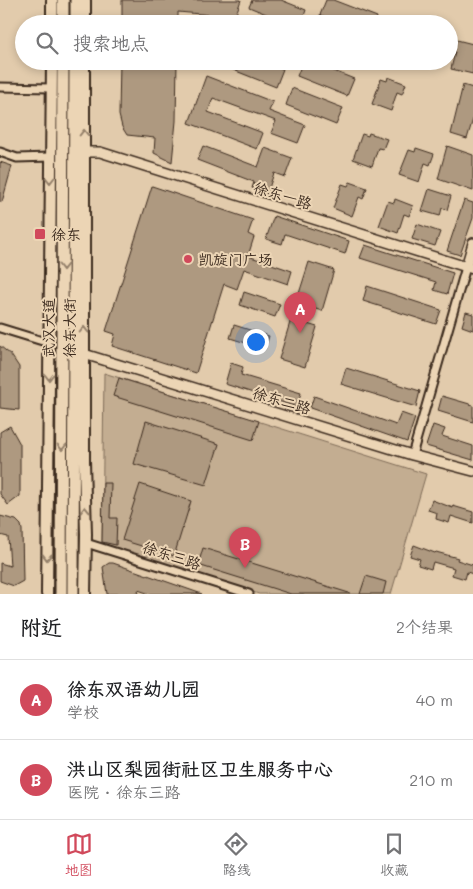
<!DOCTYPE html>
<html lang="zh">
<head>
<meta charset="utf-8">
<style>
	:root { --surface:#fff; --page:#f6f6f6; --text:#202124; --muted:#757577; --line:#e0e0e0; --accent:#d1495b }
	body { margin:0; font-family:Mali,"LXGW WenKai TC",sans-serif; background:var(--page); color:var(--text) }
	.you { position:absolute; left:255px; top:341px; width:18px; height:18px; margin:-12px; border:4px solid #fff; border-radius:50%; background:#1a73e8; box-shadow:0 0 0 8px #1a73e833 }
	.badge { display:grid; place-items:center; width:32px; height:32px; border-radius:50%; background:var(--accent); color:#fff; font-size:16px; font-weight:700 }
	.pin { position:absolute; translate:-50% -41px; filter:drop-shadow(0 1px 2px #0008) }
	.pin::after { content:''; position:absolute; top:26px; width:18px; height:15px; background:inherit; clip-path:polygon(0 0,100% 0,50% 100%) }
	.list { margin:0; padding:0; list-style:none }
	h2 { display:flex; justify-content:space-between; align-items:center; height:65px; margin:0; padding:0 20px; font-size:21px }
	h2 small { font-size:16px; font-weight:400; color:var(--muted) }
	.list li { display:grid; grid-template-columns:32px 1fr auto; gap:15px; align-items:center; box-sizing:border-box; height:80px; padding:0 20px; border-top:1px solid var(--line) }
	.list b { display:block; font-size:19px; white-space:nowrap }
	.list p { margin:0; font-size:16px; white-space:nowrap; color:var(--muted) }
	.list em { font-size:16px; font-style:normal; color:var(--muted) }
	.icon { flex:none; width:28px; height:28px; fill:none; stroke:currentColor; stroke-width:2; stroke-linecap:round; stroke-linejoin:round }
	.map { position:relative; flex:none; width:473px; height:594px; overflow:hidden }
	.search { position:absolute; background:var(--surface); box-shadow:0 2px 8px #0003; left:15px; right:15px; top:15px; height:55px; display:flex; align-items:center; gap:12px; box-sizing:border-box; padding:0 18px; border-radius:28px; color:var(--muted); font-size:19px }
	.sheet { height:225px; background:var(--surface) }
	nav { display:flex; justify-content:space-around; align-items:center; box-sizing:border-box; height:70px; border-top:1px solid var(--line); background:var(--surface); font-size:14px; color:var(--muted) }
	nav a { display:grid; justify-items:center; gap:2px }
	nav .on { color:var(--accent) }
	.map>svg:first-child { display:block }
	.green { fill:#c3ad91; stroke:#7f6c58 }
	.building { fill:#ae9980; stroke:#3b2a1e }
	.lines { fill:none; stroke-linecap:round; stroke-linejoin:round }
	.minor-casing { stroke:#3b2a1e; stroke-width:11 }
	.tertiary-casing { stroke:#3b2a1e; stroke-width:12 }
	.primary-casing { stroke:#3b2a1e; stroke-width:14 }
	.trunk-casing { stroke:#3b2a1e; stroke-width:15 }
	.minor { stroke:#ecd5b5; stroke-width:7 }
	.tertiary { stroke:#ecd5b5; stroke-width:9 }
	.primary { stroke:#ecd5b5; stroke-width:10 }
	.trunk { stroke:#ecd5b5; stroke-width:11 }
	.oneway { stroke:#94806a }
	.poi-dot { fill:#d1495b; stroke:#ecd5b5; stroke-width:2 }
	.labels { text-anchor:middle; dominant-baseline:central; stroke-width:4; stroke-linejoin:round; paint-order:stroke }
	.street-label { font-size:15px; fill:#3b2a1e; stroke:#ecd5b5 }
	.poi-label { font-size:15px; fill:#3b2a1e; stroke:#ecd5b5; text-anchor:start }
</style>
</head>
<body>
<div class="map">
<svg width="473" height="594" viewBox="0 0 473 594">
	<rect width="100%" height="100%" fill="#e2cbac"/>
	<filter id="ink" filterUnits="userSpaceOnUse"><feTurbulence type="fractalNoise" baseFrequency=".02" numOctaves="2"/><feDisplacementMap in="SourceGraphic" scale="10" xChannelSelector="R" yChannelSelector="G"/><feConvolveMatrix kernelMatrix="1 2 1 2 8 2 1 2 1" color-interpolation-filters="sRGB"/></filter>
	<g filter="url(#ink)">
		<path class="green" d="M 104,373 L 426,474 L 391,594 L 259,594 L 102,545 Z"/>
		<path class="building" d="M 122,0 L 241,0 L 234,20 L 223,16 L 178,12 L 178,24 L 122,24 Z
			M 252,0 L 281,0 L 306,10 L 301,24 L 291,24 L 249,7 Z
			M 326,0 L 333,0 L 377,17 L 375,24 L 343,24 L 320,15 Z
			M 449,38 L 473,44 L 473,74 L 451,69 L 455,52 L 449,50 Z
			M 120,61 L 177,61 L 176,121 L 172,162 L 154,153 L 155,138 L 127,135 L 122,127 L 119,115 Z
			M 228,61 L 262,61 L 283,69 L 276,87 L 226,67 Z
			M 303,61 L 309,61 L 354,79 L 347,96 L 297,76 Z
			M 206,76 L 273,102 L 269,111 L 305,125 L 298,143 L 271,133 L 276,121 L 213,98 L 208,112 L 263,133 L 257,149 L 189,123 Z
			M 388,77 L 406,84 L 402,94 L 397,92 L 391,111 L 372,104 L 381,79 L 387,81 Z
			M 463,85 L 473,88 L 473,119 L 467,139 L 451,134 Z
			M 292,88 L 343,108 L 336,125 L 286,105 Z
			M 369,133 L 387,139 L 383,149 L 378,148 L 372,166 L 353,159 L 362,134 L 368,136 Z
			M 203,146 L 258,167 L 265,148 L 292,158 L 285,177 L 274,173 L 267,194 L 252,188 L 254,182 L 197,160 Z
			M 447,146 L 473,155 L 473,191 L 438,179 Z
			M 416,148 L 434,154 L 430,165 L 425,163 L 419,182 L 399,175 L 409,150 L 415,152 Z
			M 0,162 L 12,166 L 2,202 L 0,201 Z
			M 350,182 L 367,188 L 363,199 L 359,197 L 352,216 L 333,208 L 342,184 L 348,186 Z
			M 152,186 L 253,220 L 248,234 L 254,237 L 248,256 L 292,271 L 288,284 L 244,269 L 237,289 L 224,284 L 196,373 L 112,346 L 115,334 L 106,331 Z
			M 429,189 L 451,196 L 447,210 L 442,208 L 440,216 L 422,211 Z
			M 395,199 L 413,206 L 409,216 L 404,214 L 398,233 L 379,226 L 388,201 L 394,203 Z
			M 464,200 L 473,203 L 473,218 L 460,255 L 447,251 Z
			M 274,216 L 349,241 L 345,254 L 285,234 L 282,244 L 266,239 Z
			M 417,224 L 440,232 L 435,246 L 412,239 Z
			M 365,245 L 453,273 L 447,294 L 434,290 L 436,282 L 360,258 Z
			M 309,262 L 334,270 L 322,311 L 296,303 Z
			M 367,286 L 441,310 L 436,324 L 363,301 Z
			M 244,292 L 280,304 L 275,317 L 240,305 Z
			M 466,312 L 473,314 L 473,330 L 462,326 Z
			M 291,319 L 317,327 L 305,367 L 279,359 Z
			M 234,325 L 269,336 L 265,349 L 230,338 Z
			M 0,346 L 11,355 L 19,367 L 19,410 L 0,408 Z
			M 231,363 L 243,367 L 241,375 L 301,393 L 297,407 L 225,384 Z
			M 346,368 L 420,391 L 416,407 L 341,384 Z
			M 119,378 L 259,421 L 253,440 L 113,396 Z
			M 314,396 L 396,425 L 401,413 L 415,418 L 407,442 L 310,408 Z
			M 442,396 L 473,405 L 473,422 L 438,411 Z
			M 146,421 L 219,444 L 206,485 L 134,464 Z
			M 433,425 L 445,429 L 442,436 L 473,446 L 473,460 L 426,446 Z
			M 10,426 L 20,444 L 20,496 L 8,505 L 0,494 L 0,432 Z
			M 103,483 L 111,483 L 110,518 L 117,518 L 116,545 L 102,542 Z
			M 140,484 L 191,501 L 174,556 L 122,540 Z
			M 432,500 L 453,508 L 453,506 L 473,512 L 473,523 L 451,516 L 449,523 L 436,519 L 437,513 L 428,510 Z
			M 0,516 L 16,520 L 21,525 L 22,530 L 23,581 L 14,586 L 0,581 L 0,563 L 10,566 L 8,537 L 0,535 Z
			M 414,545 L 435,553 L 436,552 L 458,558 L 457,560 L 473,565 L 473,574 L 467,572 L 465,579 L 452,575 L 454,568 L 433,562 L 431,569 L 418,565 L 420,559 L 410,556 Z
			M 203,548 L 349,593 L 349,594 L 291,594 L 198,565 Z
			M 109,563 L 113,563 L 202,594 L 150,594 L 138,590 L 139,594 L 107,594 L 103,567 Z
			M 366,576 L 386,582 L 383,594 L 360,594 Z"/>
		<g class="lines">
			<defs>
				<path id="minor" d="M 0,87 L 51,88
					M 0,152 L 17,158 L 50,157
					M 0,328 L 49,343
					M 412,455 L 466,267
					M 86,543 L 249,594"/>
				<path id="tertiary" d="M 84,152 L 100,152 L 473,269
					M 466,267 L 473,243
					M 84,354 L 412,455 L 473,471"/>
				<path id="primary" d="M 85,0 L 85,24
					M 52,24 L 52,0
					M 84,61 L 84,461 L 86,534 L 85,594
					M 47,594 L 52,61"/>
				<path id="trunk" d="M 63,24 L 63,0
					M 76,24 L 76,0
					M 61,594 L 63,61
					M 73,594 L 75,61"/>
			</defs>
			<use href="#minor" class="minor-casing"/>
			<use href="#tertiary" class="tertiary-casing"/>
			<use href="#primary" class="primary-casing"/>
			<use href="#trunk" class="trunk-casing"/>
			<use href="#minor" class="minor"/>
			<use href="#tertiary" class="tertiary"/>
			<use href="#primary" class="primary"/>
			<use href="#trunk" class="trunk"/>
		</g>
		<defs><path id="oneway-chevron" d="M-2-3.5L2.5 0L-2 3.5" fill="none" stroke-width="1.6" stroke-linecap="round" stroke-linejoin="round" transform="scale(1.25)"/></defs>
		<g class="oneway">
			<use href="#oneway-chevron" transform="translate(84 133) rotate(-90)"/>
			<use href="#oneway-chevron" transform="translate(50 180) rotate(90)"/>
			<use href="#oneway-chevron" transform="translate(63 267) rotate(90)"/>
			<use href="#oneway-chevron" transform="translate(84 330) rotate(-90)"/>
			<use href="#oneway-chevron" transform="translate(49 377) rotate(90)"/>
			<use href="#oneway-chevron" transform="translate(62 447) rotate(90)"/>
			<use href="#oneway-chevron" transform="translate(85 510) rotate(-92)"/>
			<use href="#oneway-chevron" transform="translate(47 557) rotate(91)"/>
		</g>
	</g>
	<g class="poi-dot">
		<rect x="34" y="228" width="12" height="12" rx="2.5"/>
		<circle cx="188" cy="259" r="5"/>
	</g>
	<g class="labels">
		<g class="street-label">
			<text transform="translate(283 195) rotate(17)">徐东一路</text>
			<text transform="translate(48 328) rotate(-90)">武汉大道</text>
			<text transform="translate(69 328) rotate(-90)">徐东大街</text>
			<text transform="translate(282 400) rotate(17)">徐东二路</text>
			<text transform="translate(172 555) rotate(18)">徐东三路</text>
		</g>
		<g class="poi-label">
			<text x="51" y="234">徐东</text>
			<text x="198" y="259">凯旋门广场</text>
		</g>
	</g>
</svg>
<div class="you"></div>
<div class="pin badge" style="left:300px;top:333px">A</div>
<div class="pin badge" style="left:245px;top:568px">B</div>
<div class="search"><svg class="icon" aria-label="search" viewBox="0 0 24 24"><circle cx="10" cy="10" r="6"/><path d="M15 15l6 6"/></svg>搜索地点</div>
</div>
<section class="sheet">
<h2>附近<small>2个结果</small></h2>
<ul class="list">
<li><span class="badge">A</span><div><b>徐东双语幼儿园</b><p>学校</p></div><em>40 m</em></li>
<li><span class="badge">B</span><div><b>洪山区梨园街社区卫生服务中心</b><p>医院 · 徐东三路</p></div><em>210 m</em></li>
</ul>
</section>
<nav>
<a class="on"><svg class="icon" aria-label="map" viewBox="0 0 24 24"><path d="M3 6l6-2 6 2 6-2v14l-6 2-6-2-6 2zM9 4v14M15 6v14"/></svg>地图</a>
<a><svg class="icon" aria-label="directions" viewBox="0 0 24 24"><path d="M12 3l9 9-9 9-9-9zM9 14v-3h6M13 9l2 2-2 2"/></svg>路线</a>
<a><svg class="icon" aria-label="saved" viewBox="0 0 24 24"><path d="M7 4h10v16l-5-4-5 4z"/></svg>收藏</a>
</nav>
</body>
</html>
